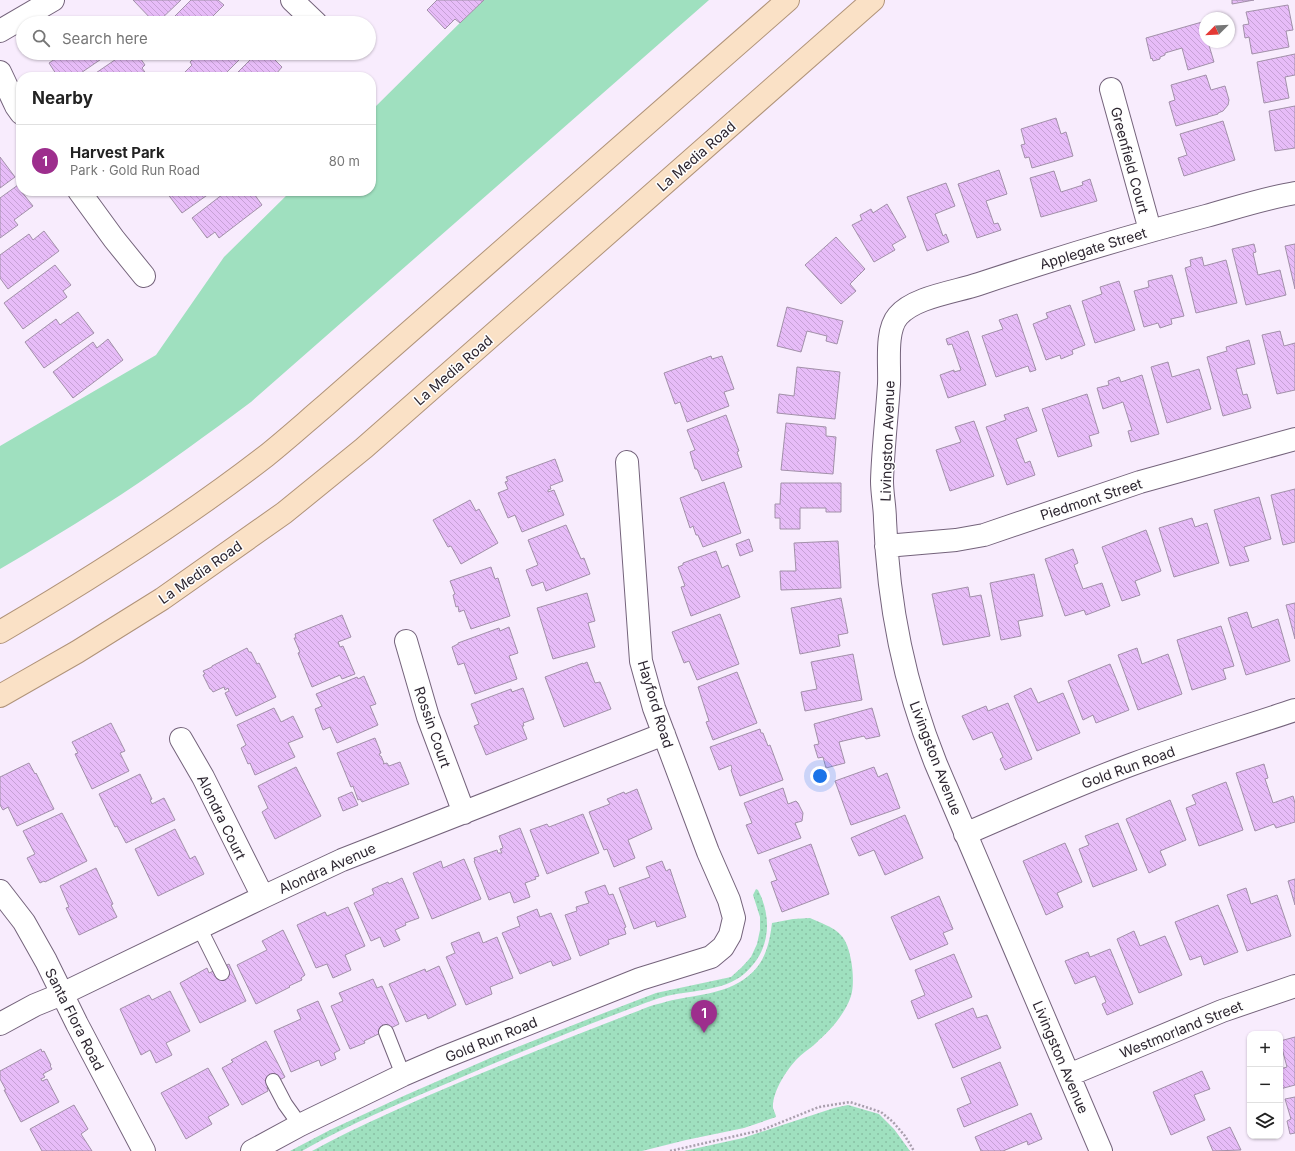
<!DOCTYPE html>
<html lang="en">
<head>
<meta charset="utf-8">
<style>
	:root { --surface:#fff; --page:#f2f2f2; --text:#222; --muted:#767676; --line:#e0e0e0; --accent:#9d2e8d }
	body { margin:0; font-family:Inter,sans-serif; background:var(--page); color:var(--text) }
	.controls { position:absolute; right:12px; bottom:12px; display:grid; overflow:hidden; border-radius:8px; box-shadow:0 1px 3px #0004 }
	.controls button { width:36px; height:36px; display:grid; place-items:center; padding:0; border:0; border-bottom:1px solid var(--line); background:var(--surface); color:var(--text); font:20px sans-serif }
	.compass { position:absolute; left:1199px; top:12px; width:36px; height:36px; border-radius:50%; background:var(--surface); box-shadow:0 1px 3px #0004; rotate:246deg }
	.you { position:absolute; left:820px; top:776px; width:14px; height:14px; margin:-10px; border:3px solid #fff; border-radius:50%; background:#1a73e8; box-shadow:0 0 0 6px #1a73e833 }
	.badge { display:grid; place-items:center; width:26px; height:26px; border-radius:50%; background:var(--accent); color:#fff; font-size:13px; font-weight:700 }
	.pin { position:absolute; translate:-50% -33px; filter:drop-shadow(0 1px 2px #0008) }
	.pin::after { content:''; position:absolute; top:21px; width:14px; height:12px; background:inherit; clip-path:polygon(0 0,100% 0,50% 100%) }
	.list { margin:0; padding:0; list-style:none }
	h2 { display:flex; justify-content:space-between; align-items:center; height:52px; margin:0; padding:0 16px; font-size:17px }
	h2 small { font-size:13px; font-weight:400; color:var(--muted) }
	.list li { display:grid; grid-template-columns:26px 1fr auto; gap:12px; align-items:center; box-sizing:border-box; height:72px; padding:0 16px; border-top:1px solid var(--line) }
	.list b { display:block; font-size:15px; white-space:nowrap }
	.list p { margin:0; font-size:13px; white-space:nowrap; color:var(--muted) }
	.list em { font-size:13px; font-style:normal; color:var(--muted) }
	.icon { flex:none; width:22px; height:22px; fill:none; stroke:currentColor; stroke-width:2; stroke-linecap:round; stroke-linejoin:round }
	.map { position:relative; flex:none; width:1295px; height:1151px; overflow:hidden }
	.search { position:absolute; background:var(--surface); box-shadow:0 1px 3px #0004; left:16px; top:16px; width:360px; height:44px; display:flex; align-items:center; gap:10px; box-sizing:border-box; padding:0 14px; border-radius:22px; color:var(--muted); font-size:15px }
	.panel { position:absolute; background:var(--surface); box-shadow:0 1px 3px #0004; left:16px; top:72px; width:360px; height:124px; border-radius:16px }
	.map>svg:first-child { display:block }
	.grass { fill:#9fe0bf }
	.park { fill:url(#park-dots) }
	.building { fill:url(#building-back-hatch); stroke:#a290a9 }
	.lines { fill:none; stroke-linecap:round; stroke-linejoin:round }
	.service-casing { stroke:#74637b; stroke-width:16 }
	.minor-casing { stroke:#74637b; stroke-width:24 }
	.primary-casing { stroke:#b09379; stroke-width:24 }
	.path { stroke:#a99fad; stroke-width:2.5; stroke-dasharray:2 2; stroke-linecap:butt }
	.service { stroke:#fff; stroke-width:14 }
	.minor { stroke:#fff; stroke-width:22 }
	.primary { stroke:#fae1c6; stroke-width:22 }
	.labels { text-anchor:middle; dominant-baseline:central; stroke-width:3; stroke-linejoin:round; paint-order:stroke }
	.street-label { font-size:14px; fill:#2d2630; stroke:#fefefe }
</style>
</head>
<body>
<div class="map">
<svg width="1295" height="1151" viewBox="0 0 1295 1151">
	<defs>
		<pattern id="park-dots" width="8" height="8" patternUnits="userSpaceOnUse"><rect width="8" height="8" fill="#9fe0bf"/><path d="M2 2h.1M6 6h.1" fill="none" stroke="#89c0a4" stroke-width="1.8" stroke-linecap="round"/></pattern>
		<pattern id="building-back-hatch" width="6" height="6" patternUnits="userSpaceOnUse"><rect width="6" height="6" fill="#e7bcf8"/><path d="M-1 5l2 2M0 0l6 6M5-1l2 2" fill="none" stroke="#c6a1d5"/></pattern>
	</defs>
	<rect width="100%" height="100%" fill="#f8ecfd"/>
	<path class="grass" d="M 483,0 L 709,0 L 251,402 C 209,433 166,465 122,494 C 82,520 41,545 0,569 L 0,446 L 156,355 L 224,257 L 291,191 L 371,191 L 371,111 Z"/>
	<path class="park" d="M 756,889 L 758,890 C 773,919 770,952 744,974 C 723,992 688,990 663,997 C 655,999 648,1002 640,1005 C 578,1028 516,1054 455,1080 C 403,1102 351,1123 302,1151 L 290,1151 L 330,1130 L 399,1098 L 495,1056 L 591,1018 L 656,993 L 731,977 L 742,967 L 751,957 L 757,944 L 760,930 L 760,917 L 753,895 Z
		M 810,918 C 835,929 846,931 851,960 C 853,970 854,987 851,996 C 846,1012 831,1030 819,1040 C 813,1047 805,1051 798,1058 C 787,1069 772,1092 773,1108 C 774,1111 776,1115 776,1117 L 744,1128 L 686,1140 L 642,1151 L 312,1151 C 362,1124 413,1102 465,1080 C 520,1057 575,1035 630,1014 C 641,1010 651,1005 662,1003 C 688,995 719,996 743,980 C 764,966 769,947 772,923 L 793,919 Z
		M 848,1105 L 879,1114 L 894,1129 L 910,1151 L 684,1151 L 743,1138 L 834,1108 Z"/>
	<path class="building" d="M 133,0 L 181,0 L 157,23 L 155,23 Z
		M 191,0 L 218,0 L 224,5 L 207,22 L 208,23 L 168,23 Z
		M 437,0 L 484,0 L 460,23 L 455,19 L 445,29 L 427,10 Z
		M 1232,0 L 1254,0 L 1232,4 Z
		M 1288,5 L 1293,30 L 1286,31 L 1289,47 L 1252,54 L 1249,37 L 1245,38 L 1243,25 L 1249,24 L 1246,12 Z
		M 1202,22 L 1205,33 L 1205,42 L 1208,42 L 1214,62 L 1188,70 L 1182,48 L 1165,53 L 1165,55 L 1160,57 L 1160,59 L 1153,61 L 1152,58 L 1151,59 L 1146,38 Z
		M 64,53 L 110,53 L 75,77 L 58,77 L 49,63 Z
		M 125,53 L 132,53 L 135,57 L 138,55 L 145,65 L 142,68 L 147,75 L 144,77 L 90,77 Z
		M 199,53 L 246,53 L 222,77 L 182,77 L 181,76 L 192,65 L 190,62 Z
		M 257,53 L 268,53 L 282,67 L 276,74 L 279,77 L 233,77 Z
		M 1295,54 L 1295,75 L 1285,77 L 1289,98 L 1264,103 L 1257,62 Z
		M 1206,75 L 1211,90 L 1225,86 L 1229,100 L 1228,105 L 1223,111 L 1218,113 L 1218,114 L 1176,126 L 1169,102 L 1175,100 L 1171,85 Z
		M 1295,106 L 1295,148 L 1275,151 L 1269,111 Z
		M 1056,118 L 1061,134 L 1066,132 L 1073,156 L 1032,168 L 1029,157 L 1025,158 L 1021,145 L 1025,144 L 1021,129 Z
		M 1223,121 L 1235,160 L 1184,176 L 1178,158 L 1187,155 L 1180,134 Z
		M 0,157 L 15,177 L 0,188 Z
		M 999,170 L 1007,194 L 986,201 L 994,224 L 998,223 L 1001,230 L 977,238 L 958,184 Z
		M 1054,171 L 1061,192 L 1083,185 L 1082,182 L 1090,179 L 1097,201 L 1041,217 L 1030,178 Z
		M 946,183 L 955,206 L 935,214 L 943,236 L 946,234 L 949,242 L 927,251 L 907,197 Z
		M 18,185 L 21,191 L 33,206 L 14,220 L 18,225 L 0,238 L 0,198 Z
		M 170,191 L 213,191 L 182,213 L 167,193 Z
		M 227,191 L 252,191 L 262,205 L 219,238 L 215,232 L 207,238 L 192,218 Z
		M 887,204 L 906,237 L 892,245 L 895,250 L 874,262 L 852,225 L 862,220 L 860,215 L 871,209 L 873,213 Z
		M 44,231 L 59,251 L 8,289 L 0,278 L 0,255 L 29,234 L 33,240 Z
		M 836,237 L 865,269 L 850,284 L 856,291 L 841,304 L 805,265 Z
		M 1254,244 L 1256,252 L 1253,253 L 1258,275 L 1280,270 L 1286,295 L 1246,305 L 1232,249 Z
		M 1295,244 L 1295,289 L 1285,246 Z
		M 1202,257 L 1204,266 L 1226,260 L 1237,303 L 1196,313 L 1185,268 L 1191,266 L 1190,260 Z
		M 55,265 L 71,285 L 63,291 L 67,297 L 23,329 L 4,303 Z
		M 1172,275 L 1184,316 L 1171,319 L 1172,324 L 1160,328 L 1158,323 L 1144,327 L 1134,291 L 1149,287 L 1148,281 Z
		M 1119,281 L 1135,330 L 1095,343 L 1082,301 L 1102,294 L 1100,287 Z
		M 1070,305 L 1085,345 L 1072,350 L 1073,354 L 1061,359 L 1060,355 L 1046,360 L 1033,324 L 1048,318 L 1046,313 Z
		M 787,307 L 843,321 L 837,344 L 826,341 L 827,336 L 807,331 L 801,352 L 777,346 Z
		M 78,312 L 94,333 L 44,368 L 25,342 L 56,319 L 60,325 Z
		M 1017,314 L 1036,370 L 1030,372 L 1028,366 L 996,377 L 982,336 L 1003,329 L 999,320 Z
		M 968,331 L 986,385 L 948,398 L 940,375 L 954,370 L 954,372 L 961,370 L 952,344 L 948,345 L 946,339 Z
		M 1280,331 L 1284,346 L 1295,343 L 1295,390 L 1277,394 L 1262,335 Z
		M 108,339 L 123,360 L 73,398 L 53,372 L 93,342 L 97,348 Z
		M 1249,340 L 1255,364 L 1236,369 L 1243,395 L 1247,394 L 1251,408 L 1223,416 L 1207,357 L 1227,351 L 1226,347 Z
		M 711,356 L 712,359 L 722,356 L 734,389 L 724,392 L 729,406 L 687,422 L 680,402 L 675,404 L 664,373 Z
		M 1168,362 L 1172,377 L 1199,369 L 1211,409 L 1167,423 L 1151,367 Z
		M 797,367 L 840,372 L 835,419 L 777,413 L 779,394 L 794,396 Z
		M 1142,375 L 1159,434 L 1131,442 L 1128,431 L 1132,430 L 1123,402 L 1103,409 L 1097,388 L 1109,385 L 1108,381 L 1119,377 L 1121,382 Z
		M 1087,394 L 1099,433 L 1089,436 L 1092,446 L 1058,457 L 1042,409 Z
		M 1028,407 L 1037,431 L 1016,439 L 1025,463 L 1030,461 L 1035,475 L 1007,485 L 986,427 L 1006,420 L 1004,415 Z
		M 726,415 L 739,451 L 737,452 L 742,467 L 702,481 L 697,469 L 695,469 L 690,452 L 695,450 L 687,430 Z
		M 974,421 L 994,476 L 950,491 L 936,450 L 961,442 L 955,427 Z
		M 786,423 L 826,427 L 826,436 L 836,437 L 833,474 L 781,470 Z
		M 555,459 L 563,481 L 550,486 L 551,489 L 548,490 L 548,492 L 554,490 L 564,515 L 522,532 L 515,515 L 508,518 L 498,493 L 508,489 L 505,482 L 508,481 L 506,477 Z
		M 724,482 L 741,533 L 703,547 L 698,535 L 696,535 L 693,526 L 690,528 L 680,498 Z
		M 781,483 L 841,483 L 841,512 L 826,512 L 826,508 L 800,508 L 800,529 L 780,529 L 780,518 L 775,518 L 775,504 L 780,504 Z
		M 1295,489 L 1295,542 L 1283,545 L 1271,495 Z
		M 1259,497 L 1271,539 L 1244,547 L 1249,561 L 1230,566 L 1214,510 Z
		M 470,500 L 476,511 L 479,509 L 498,543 L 461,564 L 451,546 L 448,547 L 433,520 Z
		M 1192,518 L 1195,527 L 1207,523 L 1219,563 L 1174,577 L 1159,528 Z
		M 566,525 L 581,559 L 584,558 L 590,574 L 546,591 L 543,582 L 532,586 L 526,570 L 538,565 L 528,540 Z
		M 1146,530 L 1161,571 L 1135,581 L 1140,595 L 1122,601 L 1102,547 Z
		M 749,539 L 753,551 L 740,556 L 736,544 Z
		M 838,541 L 841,588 L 781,590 L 780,571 L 796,571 L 794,543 Z
		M 1073,549 L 1078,563 L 1074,565 L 1083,589 L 1102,583 L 1110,606 L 1086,615 L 1084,610 L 1065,616 L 1045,559 Z
		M 716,551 L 722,568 L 728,565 L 740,597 L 691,616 L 681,587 L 685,586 L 678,567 L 683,565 L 683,563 Z
		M 491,567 L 495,579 L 498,578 L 510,616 L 471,629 L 464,610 L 459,612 L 458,606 L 456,607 L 453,595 L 455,594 L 450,581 Z
		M 1034,574 L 1043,616 L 1018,621 L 1021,636 L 1001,640 L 990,583 Z
		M 968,587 L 970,597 L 981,595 L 990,636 L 943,645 L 932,594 Z
		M 587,593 L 595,621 L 588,623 L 595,647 L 553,659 L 537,608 Z
		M 841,598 L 848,633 L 838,635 L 840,646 L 800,654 L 791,608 Z
		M 1295,603 L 1295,639 L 1286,605 Z
		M 1247,612 L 1252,628 L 1278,619 L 1290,661 L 1246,675 L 1228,618 Z
		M 720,614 L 739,664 L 697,680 L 689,661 L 684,663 L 672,632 Z
		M 342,615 L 351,637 L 338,642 L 340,647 L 343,646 L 355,674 L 342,679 L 340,675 L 312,687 L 298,653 L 300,652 L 294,638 L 296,638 L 295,634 Z
		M 1221,626 L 1234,666 L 1223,669 L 1226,679 L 1192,690 L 1177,640 Z
		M 509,627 L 518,653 L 509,656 L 517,679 L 475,694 L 464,663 L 458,665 L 452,647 L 458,644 L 458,643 L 499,628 L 500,631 Z
		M 247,648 L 249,652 L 251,652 L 257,664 L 259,663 L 276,697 L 236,716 L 225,693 L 229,691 L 228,688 L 225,690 L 224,687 L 213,692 L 211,689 L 210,689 L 203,675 L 205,674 L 203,671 L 212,667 L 212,666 Z
		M 1137,648 L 1142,664 L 1168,654 L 1182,694 L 1138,710 L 1118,655 Z
		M 853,654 L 862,700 L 805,711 L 801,692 L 817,689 L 811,662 Z
		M 587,662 L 595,683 L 600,682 L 611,709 L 564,727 L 545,677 L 583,663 L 583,664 Z
		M 1110,664 L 1129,710 L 1096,723 L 1093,715 L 1083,720 L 1068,681 Z
		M 737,672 L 757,723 L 713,740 L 706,722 L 709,721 L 698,687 Z
		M 364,676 L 376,704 L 370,706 L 378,725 L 337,743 L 330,727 L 323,730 L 315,709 L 322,706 L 316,694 L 357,677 L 358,679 Z
		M 523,688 L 534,719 L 523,723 L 524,726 L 522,726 L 527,739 L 486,755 L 474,726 L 479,724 L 471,704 L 511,689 L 512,692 Z
		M 1031,688 L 1038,703 L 1063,693 L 1080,733 L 1037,751 L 1014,696 Z
		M 1008,703 L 1032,759 L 1005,770 L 1000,759 L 1003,757 L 992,732 L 973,740 L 962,716 L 986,706 L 988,711 Z
		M 274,708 L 281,722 L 293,716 L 303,737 L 288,743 L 295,757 L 255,775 L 250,763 L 248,764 L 241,748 L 246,745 L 237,725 Z
		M 872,708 L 880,736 L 866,739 L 864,736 L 839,742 L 845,763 L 826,768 L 823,757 L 818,758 L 814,745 L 819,744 L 814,724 Z
		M 111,723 L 125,751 L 120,753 L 129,771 L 92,789 L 75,754 L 78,753 L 72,742 Z
		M 760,729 L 761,733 L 763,733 L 768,746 L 770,745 L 783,780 L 740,796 L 731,770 L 732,769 L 731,765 L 719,770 L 710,747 Z
		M 375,738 L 381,753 L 379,754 L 380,756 L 381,756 L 384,763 L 383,764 L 387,763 L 389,766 L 400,762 L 409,784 L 362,802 L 360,799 L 358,800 L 353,786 L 351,787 L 337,753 Z
		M 29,763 L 35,774 L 36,773 L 54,809 L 17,826 L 8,807 L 3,810 L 0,805 L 0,777 Z
		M 1264,764 L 1268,778 L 1265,779 L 1273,803 L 1293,796 L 1295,803 L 1295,822 L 1276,828 L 1274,824 L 1255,831 L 1236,773 Z
		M 296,767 L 321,816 L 275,839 L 262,812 L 268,808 L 258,786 Z
		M 874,767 L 878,777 L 887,773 L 900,808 L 851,825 L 835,781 Z
		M 140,774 L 152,799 L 150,800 L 152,804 L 164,798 L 175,820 L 126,843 L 117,826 L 115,827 L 99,794 Z
		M 1226,782 L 1243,830 L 1199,846 L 1186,808 L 1196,804 L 1192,795 Z
		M 783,788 L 788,804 L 796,801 L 798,803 L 803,813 L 802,821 L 795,823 L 801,838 L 758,854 L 746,825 L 752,823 L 744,803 Z
		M 637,789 L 652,829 L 628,840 L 635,858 L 614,867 L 607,849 L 604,850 L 589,812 L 610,804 L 607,799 L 624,792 L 625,794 Z
		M 352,792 L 358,805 L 343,811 L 338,798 Z
		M 1170,800 L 1186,840 L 1160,851 L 1166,865 L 1149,873 L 1126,819 Z
		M 62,813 L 87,861 L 45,882 L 44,881 L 40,883 L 27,858 L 35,854 L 23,831 Z
		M 583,814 L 599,853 L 547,874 L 530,830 L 547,824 L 549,827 Z
		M 905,815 L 923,858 L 885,875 L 874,850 L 859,856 L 851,838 Z
		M 1118,823 L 1137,870 L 1093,887 L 1079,849 L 1089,845 L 1085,836 Z
		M 520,828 L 539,876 L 535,877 L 536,879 L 525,883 L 530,897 L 514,903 L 510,892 L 489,900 L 474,861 L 475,861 L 474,858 L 497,850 L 498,853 L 502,853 L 500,849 L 503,848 L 499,836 Z
		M 175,829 L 190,859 L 195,856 L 204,874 L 158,896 L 135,849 Z
		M 1065,843 L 1082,882 L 1057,893 L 1063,907 L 1046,915 L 1023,861 Z
		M 811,844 L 829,894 L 782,912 L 771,882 L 777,880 L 769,860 Z
		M 464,859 L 481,899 L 432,919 L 413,873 L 441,861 L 443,868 Z
		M 662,861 L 666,871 L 670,869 L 686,917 L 657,927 L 655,921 L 634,929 L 619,888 L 650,877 L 646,867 Z
		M 96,868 L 113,904 L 111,905 L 117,917 L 79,935 L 66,908 L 69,907 L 60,886 Z
		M 402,878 L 419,918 L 405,923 L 406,925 L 395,930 L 400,940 L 384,947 L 380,937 L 371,941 L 354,903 L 374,894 L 372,889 L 388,882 L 389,884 Z
		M 1295,879 L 1295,905 L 1288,881 Z
		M 605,885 L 609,895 L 613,894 L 626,927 L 624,928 L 626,934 L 608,940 L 609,944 L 580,956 L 565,915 L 577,911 L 576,907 L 589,903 L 585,892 Z
		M 1246,888 L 1251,904 L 1277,895 L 1291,936 L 1247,951 L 1227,895 Z
		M 939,896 L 953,929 L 943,933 L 948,944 L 910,960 L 891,917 Z
		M 1218,905 L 1238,952 L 1204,965 L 1201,956 L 1190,960 L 1175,922 Z
		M 348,907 L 365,946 L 345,955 L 351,970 L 333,978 L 327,964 L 316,968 L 297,925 L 325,912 L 327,916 Z
		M 537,909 L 540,917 L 551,913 L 571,959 L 553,966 L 551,961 L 520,974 L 502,933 L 520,926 L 517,917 Z
		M 283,930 L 305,975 L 301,978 L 302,980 L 289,986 L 290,987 L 256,1004 L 237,965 L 267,950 L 262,941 Z
		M 1134,931 L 1140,946 L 1165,936 L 1182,975 L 1139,993 L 1117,939 Z
		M 479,932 L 483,943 L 497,937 L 513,978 L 490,987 L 492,994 L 466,1005 L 446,957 L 455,953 L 451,943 Z
		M 1110,949 L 1133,1004 L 1107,1015 L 1102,1004 L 1106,1002 L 1095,976 L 1075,984 L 1065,961 L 1088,952 L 1090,957 Z
		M 954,954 L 972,997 L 918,1019 L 911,1001 L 925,995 L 915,970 Z
		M 229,964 L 246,1001 L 200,1023 L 180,983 L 207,968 L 209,973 Z
		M 439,966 L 456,1005 L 428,1019 L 426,1014 L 406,1022 L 389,984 L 425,969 L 426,972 Z
		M 373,979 L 377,988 L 382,986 L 399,1024 L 364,1041 L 365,1043 L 350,1049 L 331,1006 L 343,1001 L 339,993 Z
		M 170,991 L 190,1031 L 166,1043 L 172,1055 L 156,1063 L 150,1050 L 141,1055 L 120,1009 L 149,995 L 152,1000 Z
		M 318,1001 L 340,1050 L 334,1053 L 336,1059 L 321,1066 L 319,1060 L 291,1072 L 274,1031 L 301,1019 L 297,1010 Z
		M 973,1008 L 977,1018 L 987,1015 L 1001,1048 L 953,1068 L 935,1024 Z
		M 1295,1037 L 1295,1085 L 1280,1089 L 1280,1069 L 1287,1067 L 1280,1041 Z
		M 266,1041 L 285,1077 L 267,1087 L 268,1091 L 242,1105 L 222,1068 L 233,1062 L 231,1060 Z
		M 41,1049 L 42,1052 L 44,1051 L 51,1065 L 50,1066 L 52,1069 L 43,1074 L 45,1077 L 41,1079 L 42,1081 L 47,1079 L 59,1102 L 21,1122 L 4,1090 L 6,1090 L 0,1079 L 0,1071 Z
		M 1000,1062 L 1018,1105 L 964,1127 L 957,1109 L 971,1103 L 961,1078 Z
		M 208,1068 L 229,1105 L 208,1117 L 212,1124 L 186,1139 L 161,1093 Z
		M 1202,1071 L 1210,1089 L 1194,1095 L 1205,1120 L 1171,1135 L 1153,1092 Z
		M 1295,1097 L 1295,1133 L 1290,1134 L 1287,1121 L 1291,1119 L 1285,1099 Z
		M 74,1105 L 88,1129 L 81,1134 L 92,1151 L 42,1151 L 30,1129 Z
		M 1031,1113 L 1042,1139 L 1028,1145 L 1027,1141 L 1003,1151 L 981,1151 L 975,1137 Z
		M 1230,1127 L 1241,1150 L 1213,1151 L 1207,1137 Z"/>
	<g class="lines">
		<defs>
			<path id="service" d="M 199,927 L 222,973
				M 386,1032 L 403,1075
				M 273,1081 L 285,1104 L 300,1125"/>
			<path id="minor" d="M 292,0 L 316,23
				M 0,31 L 53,0
				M 0,72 L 16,106 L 21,113
				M 1111,89 L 1150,230
				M 79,191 L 114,239 L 144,276
				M 886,546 L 956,540 L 984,535 L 1140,482 L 1295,439
				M 406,641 L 428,717 L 464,813
				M 181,739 L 203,777 L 263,897
				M 965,834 C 1021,810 1076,785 1133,764 C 1187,744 1241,728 1295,710
				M 0,891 L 24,922 L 46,961 L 77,1024 L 144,1151
				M 0,1024 L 35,1005 L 62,994 L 263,897 L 342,860 L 664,734
				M 1069,1075 L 1222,1011 L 1295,986
				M 252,1151 L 300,1125 L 403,1075 L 440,1059 L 640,979 L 711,957 L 723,947 L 730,935 L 734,918 L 729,900 L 708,852 L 654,708 L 641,661 L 627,462
				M 1101,1151 L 936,764 C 905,687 888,603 885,520 C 885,507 882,494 882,481 C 883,448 887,416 889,384 C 890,365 885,331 898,316 C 914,297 955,292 979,284 C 1054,259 1129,236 1206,216 C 1235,208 1265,198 1295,193"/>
			<path id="primary" d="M 0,632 C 92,578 182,521 266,456 C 286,440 306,422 326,405 L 788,0
				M 0,696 L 77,652 L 162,599 L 284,513 L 364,448 L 873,0"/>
		</defs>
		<use href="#service" class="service-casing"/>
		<use href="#minor" class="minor-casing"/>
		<use href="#primary" class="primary-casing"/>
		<path class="path" d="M 670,1151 L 762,1130 L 819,1107 L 850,1102 L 881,1112 L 893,1122 L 905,1136 L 914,1151"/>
		<use href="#service" class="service"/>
		<use href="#minor" class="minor"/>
		<use href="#primary" class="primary"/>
	</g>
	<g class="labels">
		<g class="street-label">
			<text transform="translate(696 156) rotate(-41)">La Media Road</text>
			<text transform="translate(1130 160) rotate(75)">Greenfield Court</text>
			<text transform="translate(1093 248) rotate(-17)">Applegate Street</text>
			<text transform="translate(453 370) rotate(-41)">La Media Road</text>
			<text transform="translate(887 441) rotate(-88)">Livingston Avenue</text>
			<text transform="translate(1091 499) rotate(-18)">Piedmont Street</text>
			<text transform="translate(200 572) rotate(-35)">La Media Road</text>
			<text transform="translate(656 704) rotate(73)">Hayford Road</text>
			<text transform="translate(433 727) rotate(71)">Rossin Court</text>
			<text transform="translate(936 758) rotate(69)">Livingston Avenue</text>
			<text transform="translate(1128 767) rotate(-20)">Gold Run Road</text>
			<text transform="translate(222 817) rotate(64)">Alondra Court</text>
			<text transform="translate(327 868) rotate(-24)">Alondra Avenue</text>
			<text transform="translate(75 1019) rotate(63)">Santa Flora Road</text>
			<text transform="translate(1181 1029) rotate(-22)">Westmorland Street</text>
			<text transform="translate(491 1039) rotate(-22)">Gold Run Road</text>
			<text transform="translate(1061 1057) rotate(67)">Livingston Avenue</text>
		</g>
	</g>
</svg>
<div class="controls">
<button>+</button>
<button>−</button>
<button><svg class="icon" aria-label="layers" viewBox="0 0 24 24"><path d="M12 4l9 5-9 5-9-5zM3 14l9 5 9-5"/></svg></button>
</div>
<svg class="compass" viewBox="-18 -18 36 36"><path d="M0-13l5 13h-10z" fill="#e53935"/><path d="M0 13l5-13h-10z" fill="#767676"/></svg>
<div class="you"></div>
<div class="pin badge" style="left:704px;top:1033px">1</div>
<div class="search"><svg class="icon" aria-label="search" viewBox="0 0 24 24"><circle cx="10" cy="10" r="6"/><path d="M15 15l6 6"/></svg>Search here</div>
<section class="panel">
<h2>Nearby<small></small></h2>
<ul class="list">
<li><span class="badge">1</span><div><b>Harvest Park</b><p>Park · Gold Run Road</p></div><em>80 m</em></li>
</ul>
</section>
</div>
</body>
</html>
